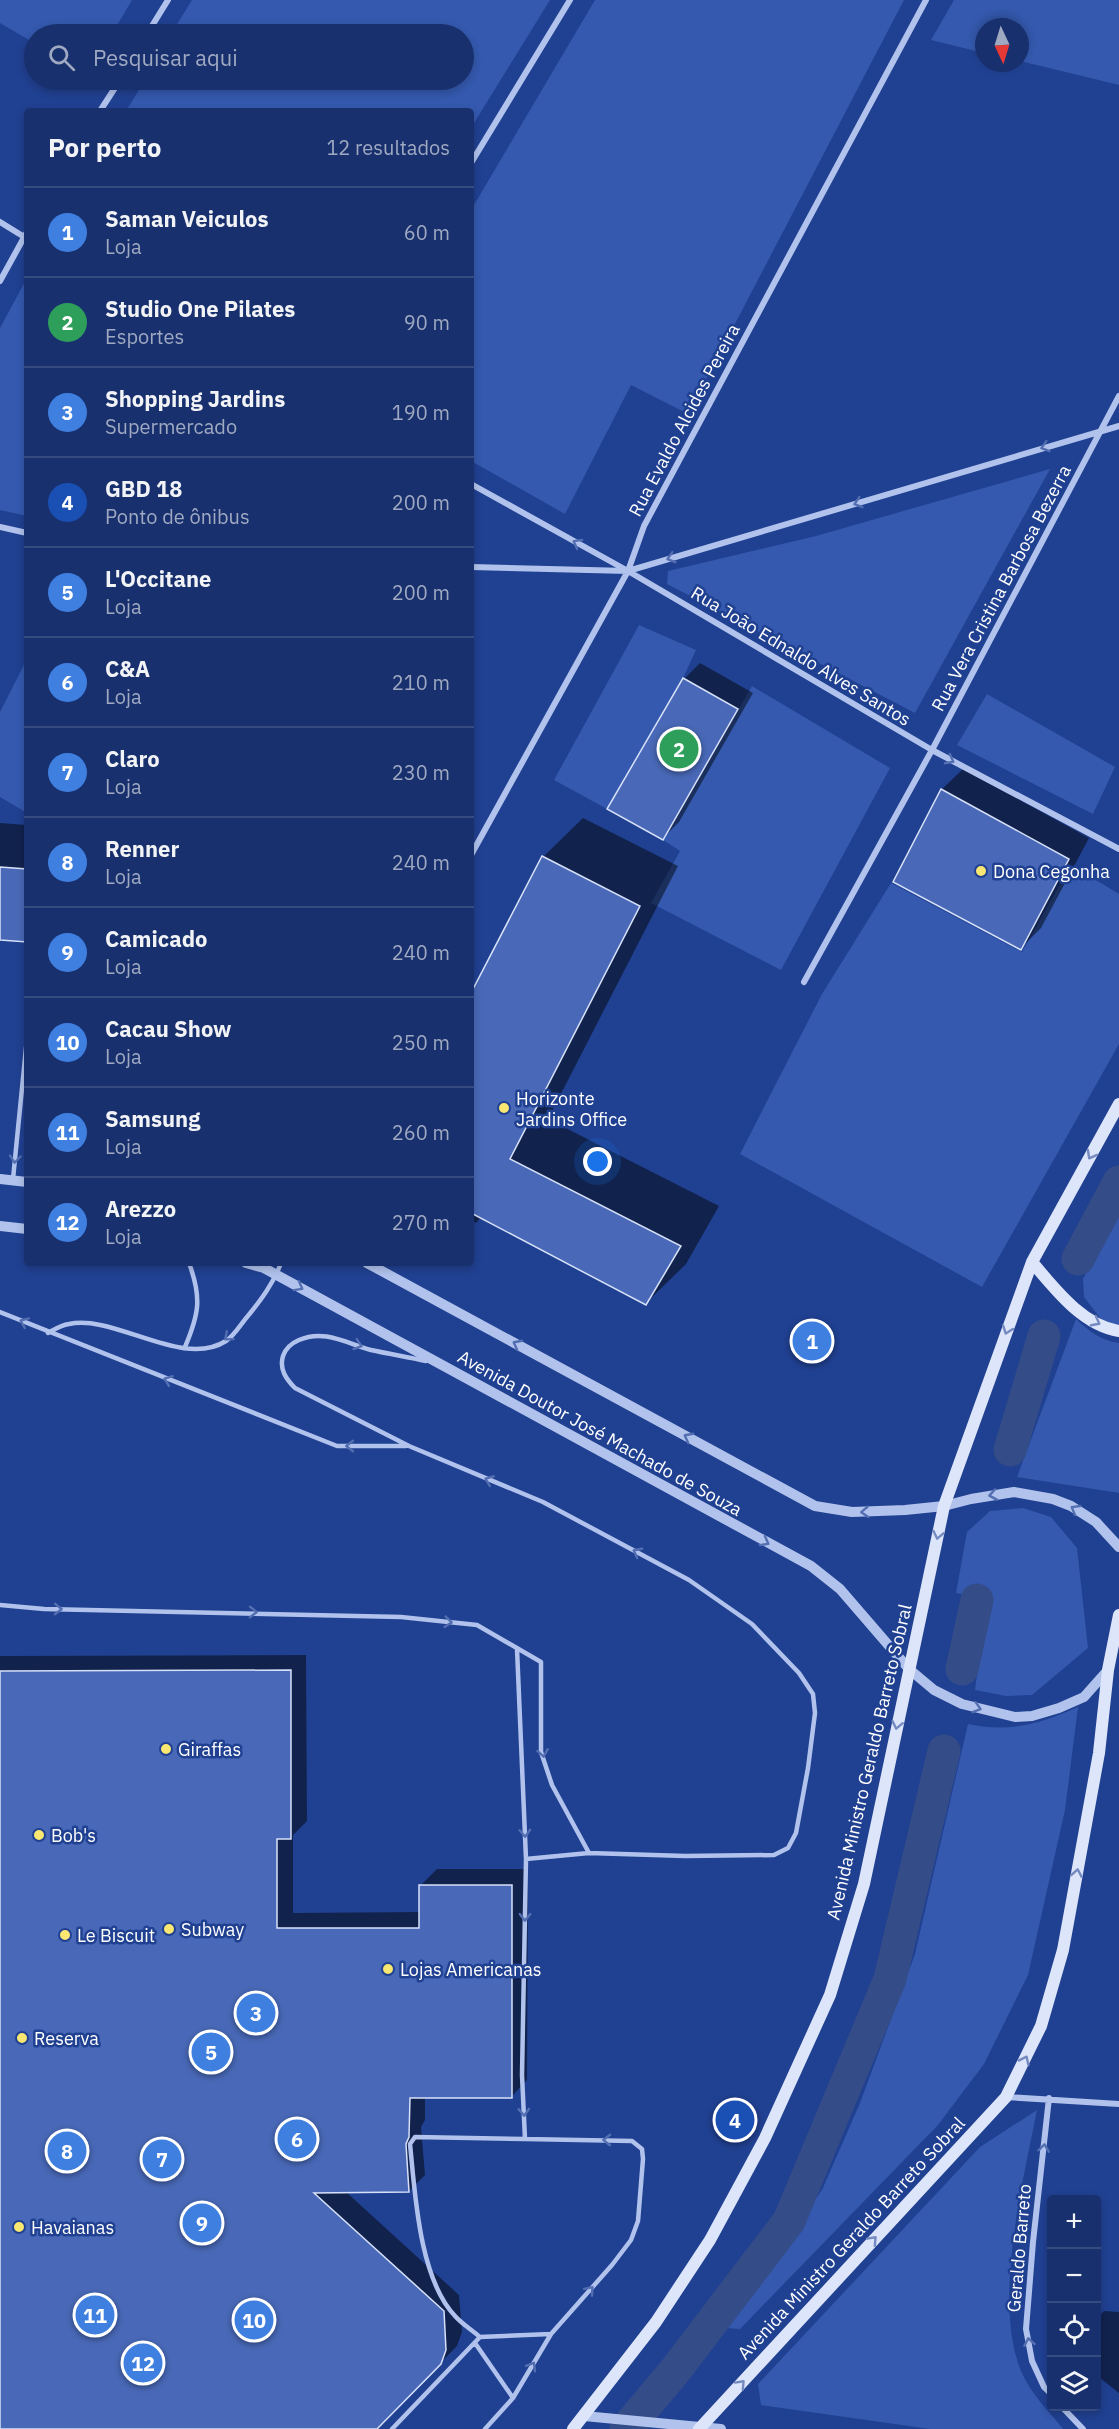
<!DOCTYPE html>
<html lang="pt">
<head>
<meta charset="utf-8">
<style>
	:root { --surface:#18306d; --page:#253c75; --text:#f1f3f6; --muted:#9fa9c2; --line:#364b80; --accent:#fae772 }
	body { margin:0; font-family:"IBM Plex Sans",sans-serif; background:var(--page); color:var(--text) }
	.controls { position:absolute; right:18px; bottom:18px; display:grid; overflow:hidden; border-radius:6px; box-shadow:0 3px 9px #0003 }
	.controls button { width:54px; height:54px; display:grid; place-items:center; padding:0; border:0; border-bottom:2px solid var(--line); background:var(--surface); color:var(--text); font:30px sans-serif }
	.compass { position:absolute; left:975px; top:18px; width:54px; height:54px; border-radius:50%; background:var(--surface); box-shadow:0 3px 9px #0003; rotate:176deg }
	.you { position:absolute; left:598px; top:1162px; width:21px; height:21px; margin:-15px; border:4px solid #fff; border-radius:50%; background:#1a73e8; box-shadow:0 0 0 9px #1a73e833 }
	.badge { display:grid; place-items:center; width:39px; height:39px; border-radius:50%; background:var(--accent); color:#fff; font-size:20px; font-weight:700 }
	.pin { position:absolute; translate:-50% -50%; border:3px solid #fff; box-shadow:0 2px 6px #0006 }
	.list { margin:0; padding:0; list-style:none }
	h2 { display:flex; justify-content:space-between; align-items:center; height:78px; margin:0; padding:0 24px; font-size:26px }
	h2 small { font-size:20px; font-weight:400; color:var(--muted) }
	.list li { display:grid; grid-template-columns:39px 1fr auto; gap:18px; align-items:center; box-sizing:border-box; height:90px; padding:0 24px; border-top:2px solid var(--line) }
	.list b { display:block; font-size:22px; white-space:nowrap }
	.list p { margin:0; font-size:20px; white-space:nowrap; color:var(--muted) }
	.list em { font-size:20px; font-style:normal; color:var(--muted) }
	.icon { flex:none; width:33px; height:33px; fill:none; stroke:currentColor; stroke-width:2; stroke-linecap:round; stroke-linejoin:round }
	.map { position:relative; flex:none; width:1119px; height:2429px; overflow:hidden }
	.search { position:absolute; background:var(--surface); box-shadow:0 3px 9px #0003; left:24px; top:24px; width:450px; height:66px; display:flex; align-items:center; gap:15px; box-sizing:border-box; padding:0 21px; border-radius:33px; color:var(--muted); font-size:22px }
	.panel { position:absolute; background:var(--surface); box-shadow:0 3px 9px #0003; left:24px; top:108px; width:450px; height:1158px; border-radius:6px }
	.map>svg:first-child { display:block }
	.green { fill:#3459ae }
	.shadow { fill:#0007 }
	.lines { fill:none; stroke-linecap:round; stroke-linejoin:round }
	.canal { stroke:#344c88; stroke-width:33 }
	.building { fill:#4969b8; stroke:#d7e1f9; stroke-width:1.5 }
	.service { stroke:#b1c3ed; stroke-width:4.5 }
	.minor { stroke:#b1c3ed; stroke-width:6 }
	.tertiary { stroke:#b1c3ed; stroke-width:10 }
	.secondary { stroke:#dde5fa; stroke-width:12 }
	.oneway { stroke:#536eb1 }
	.oneway2 { stroke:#758ac0 }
	.poi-dot { fill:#fae772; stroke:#204091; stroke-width:2 }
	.labels { text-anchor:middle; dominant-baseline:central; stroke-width:5; stroke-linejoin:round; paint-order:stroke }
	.street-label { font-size:18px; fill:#fff; stroke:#204091 }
	.poi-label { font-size:18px; fill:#fff; stroke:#204091; text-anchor:start }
</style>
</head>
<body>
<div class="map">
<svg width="1119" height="2429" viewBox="0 0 1119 2429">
	<rect width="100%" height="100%" fill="#204091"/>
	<path class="green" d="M 0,0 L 132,0 L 112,34 L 34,34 L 34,43 L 0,23 Z
		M 192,0 L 550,0 L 471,128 L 471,111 L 126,111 L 145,80 L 464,80 L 464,34 L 171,34 Z
		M 595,0 L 904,0 L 688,414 L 631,385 L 565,514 L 471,461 L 471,210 Z
		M 954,0 L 1119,0 L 1119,85 L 1020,61 L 1020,27 L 984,27 L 984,53 L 931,40 Z
		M 27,278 L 27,516 L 0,510 L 0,328 Z
		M 1050,469 L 915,713 L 667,584 L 668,571 L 816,536 Z
		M 639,625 L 696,650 L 683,678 L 607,809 L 554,780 Z
		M 27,659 L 27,813 L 0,797 L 0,712 Z
		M 752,686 L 890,768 L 781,970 L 651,903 L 680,851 L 663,840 Z
		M 987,694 L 1115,767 L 1093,814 L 957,745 Z
		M 1071,865 L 1119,894 L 1119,1044 L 982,1287 L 740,1154 L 822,994 L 891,883 L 1022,952 Z
		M 1119,1209 L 1119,1328 L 1100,1318 L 1084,1297 L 1083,1279 Z
		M 1076,1319 C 1090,1332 1100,1340 1119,1343 L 1119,1493 L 1017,1477 Z
		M 1023,1508 L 1051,1517 L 1077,1548 L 1088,1648 L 1032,1695 L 1006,1696 L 975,1690 L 987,1598 L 956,1593 L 967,1532 L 990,1511 Z
		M 1078,1707 L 1065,1810 L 1028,1975 L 984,2064 L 938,2125 L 740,2329 L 724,2328 L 822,2190 L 860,2103 L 915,1954 L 968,1724 C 1009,1733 1040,1724 1078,1707 Z
		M 1037,2110 C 1023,2183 987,2321 1029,2386 C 1038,2401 1052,2415 1063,2429 L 930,2429 L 761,2405 L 758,2384 L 980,2147 Z"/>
	<path class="shadow" d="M 700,663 L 753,693 L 679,822 L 663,838 L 684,679 Z
		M 963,769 L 1089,838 L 1041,928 L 1020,949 L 895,882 L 942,789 Z
		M 583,818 L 678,866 L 548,1119 L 719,1206 L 686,1264 L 646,1303 L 481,1217 L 476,1223 L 471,1220 L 471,996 L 543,857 Z
		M 0,823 L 27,825 L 27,940 L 0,938 Z
		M 306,1655 L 307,1821 L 293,1835 L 293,1913 L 421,1912 L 421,1885 L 437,1869 L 528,1869 L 527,2080 L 511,2097 L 425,2096 L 425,2120 L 421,2127 L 425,2175 L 409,2191 L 345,2191 L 459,2295 L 462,2332 L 457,2346 L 375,2429 L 0,2429 L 0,1656 Z
		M 1104,2311 L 1119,2312 L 1119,2393 L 1100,2378 L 1096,2368 L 1096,2319 Z"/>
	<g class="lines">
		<path class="canal" d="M 1078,1259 L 1119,1182
			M 1010,1450 L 1044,1336
			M 962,1669 L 977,1600
			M 626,2429 L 674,2372 L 789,2221 L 890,1979 L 944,1751"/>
	</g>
	<path class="building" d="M 683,678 L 738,709 L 663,840 L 607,809 Z
		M 941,789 L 1069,859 L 1021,950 L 893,882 Z
		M 542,856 L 640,906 L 510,1159 L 681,1246 L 646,1305 L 471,1213 L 471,993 Z
		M 0,867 L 27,869 L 27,942 L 0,940 Z
		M 291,1670 L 291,1839 L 277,1839 L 277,1928 L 419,1928 L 419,1885 L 512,1885 L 512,2098 L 410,2098 L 409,2137 L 406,2144 L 409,2192 L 314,2193 L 444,2311 L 446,2350 L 441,2364 L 377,2429 L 0,2429 L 0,1671 Z"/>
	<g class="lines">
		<path class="service" d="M 13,1179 L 27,1038
			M 0,1312 L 337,1446 L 406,1446
			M 48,1333 C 55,1329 61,1325 69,1324 C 115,1314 182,1369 226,1341 C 234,1336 241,1324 247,1317 C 261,1300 273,1284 281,1263
			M 185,1347 C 199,1314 202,1298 189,1263
			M 426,1361 C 408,1357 389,1354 371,1350 C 346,1343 324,1329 299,1340 C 292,1343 286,1347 283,1356 C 279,1369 286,1379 295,1388 L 409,1446 L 543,1502 L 689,1580 L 752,1624 L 799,1673 L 813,1694 L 815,1713 L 808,1768 L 796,1833 L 788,1848 L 774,1855 L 685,1856 L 589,1853 L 526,1859
			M 0,1605 L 44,1609 L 401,1617 L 477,1625 L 541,1662 L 541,1752 L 552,1785 L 589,1853
			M 517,1649 L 526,1859 L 522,2075 L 525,2139 L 415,2137 L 410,2144 C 415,2193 419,2278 455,2316 C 462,2324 472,2330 480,2337 L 551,2334
			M 475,2343 L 513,2398
			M 392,2429 L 480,2337
			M 485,2429 L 513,2398 L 551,2334 L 612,2265 L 631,2240 L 638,2221 L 643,2159 L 642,2149 L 632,2141 L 525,2139"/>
		<path class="minor" d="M 147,34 L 168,0
			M 100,111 L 120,80
			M 471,163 L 570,0
			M 0,222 L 26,238
			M 0,281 L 27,232
			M 471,484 L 628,571 L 932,750 L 1119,849
			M 0,527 L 27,533
			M 471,567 L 628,571 L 1119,426
			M 471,855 L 628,571 L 644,526 L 926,0
			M 804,982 L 932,750 L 1119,396
			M 1006,2097 L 1119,2104
			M 1049,2098 L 1033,2242 L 1026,2329 L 1032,2361 L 1044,2387 L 1052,2395
			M 1061,2406 L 1083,2429"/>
		<path class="tertiary" d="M 0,1179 L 27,1182
			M 0,1226 L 27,1229
			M 246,1263 L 264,1268 L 811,1566 L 840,1589 L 909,1669 L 934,1690 L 962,1704 L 1015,1717 L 1032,1716 L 1059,1708 L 1084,1697 L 1108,1670
			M 367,1263 L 815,1506 L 852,1512 L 905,1510 L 944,1506 L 971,1499 L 1014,1492 L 1053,1499 L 1071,1506 L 1096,1522 L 1119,1547
			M 584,2416 L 721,2429"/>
		<path class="secondary" d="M 1032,1262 C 1055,1289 1082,1325 1119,1331
			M 573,2429 L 656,2322 L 710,2240 L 765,2138 L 830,1995 L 864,1884 L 944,1506 L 1032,1262 L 1119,1104
			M 699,2429 L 1006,2097 L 1041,2026 L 1063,1950 L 1099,1753 L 1108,1670 L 1119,1615"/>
	</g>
	<defs><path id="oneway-chevron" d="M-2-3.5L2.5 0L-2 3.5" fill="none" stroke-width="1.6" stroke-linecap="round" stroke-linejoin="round" transform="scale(1.5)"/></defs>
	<g class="oneway">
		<use href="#oneway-chevron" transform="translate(1045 447) rotate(163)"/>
		<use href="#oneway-chevron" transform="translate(858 503) rotate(163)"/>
		<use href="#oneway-chevron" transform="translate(577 543) rotate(-151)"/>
		<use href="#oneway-chevron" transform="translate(671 558) rotate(163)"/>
		<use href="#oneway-chevron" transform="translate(950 760) rotate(28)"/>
		<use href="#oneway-chevron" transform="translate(15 1159) rotate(95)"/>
		<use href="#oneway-chevron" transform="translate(299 1287) rotate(29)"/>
		<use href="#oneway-chevron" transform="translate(24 1322) rotate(-157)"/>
		<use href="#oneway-chevron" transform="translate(228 1337) rotate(140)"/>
		<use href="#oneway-chevron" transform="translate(517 1344) rotate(-152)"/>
		<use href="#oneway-chevron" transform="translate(358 1345) rotate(18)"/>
		<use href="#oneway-chevron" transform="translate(168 1380) rotate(-159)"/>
		<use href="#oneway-chevron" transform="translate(688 1437) rotate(-152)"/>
		<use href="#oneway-chevron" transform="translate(350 1446) rotate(180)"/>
		<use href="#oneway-chevron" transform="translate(489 1480) rotate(-158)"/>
		<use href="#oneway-chevron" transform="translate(993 1495) rotate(170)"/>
		<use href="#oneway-chevron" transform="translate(1075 1509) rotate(-150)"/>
		<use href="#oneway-chevron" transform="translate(865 1512) rotate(177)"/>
		<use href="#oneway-chevron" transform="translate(765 1542) rotate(29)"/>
		<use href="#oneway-chevron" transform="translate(637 1552) rotate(-152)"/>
		<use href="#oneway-chevron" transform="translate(58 1609) rotate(1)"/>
		<use href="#oneway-chevron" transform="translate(253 1612) rotate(1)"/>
		<use href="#oneway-chevron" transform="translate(448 1622) rotate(6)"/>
		<use href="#oneway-chevron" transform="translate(977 1708) rotate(17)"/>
		<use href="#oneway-chevron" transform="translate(543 1753) rotate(80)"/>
		<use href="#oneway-chevron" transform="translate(525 1833) rotate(88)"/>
		<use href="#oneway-chevron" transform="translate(525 1917) rotate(91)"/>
		<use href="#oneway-chevron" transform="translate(524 2112) rotate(87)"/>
		<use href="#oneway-chevron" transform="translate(607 2140) rotate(-179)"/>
		<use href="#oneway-chevron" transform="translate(1044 2148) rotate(-83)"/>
		<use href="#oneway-chevron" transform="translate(590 2290) rotate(-49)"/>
		<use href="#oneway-chevron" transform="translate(1029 2342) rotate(-100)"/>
		<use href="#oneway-chevron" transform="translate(532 2366) rotate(-59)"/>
	</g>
	<g class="oneway2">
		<use href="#oneway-chevron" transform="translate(1091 1155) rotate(119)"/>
		<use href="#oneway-chevron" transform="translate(1096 1322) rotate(28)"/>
		<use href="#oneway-chevron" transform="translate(1007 1330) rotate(110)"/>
		<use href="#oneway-chevron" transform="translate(938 1535) rotate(102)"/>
		<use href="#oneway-chevron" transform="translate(897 1725) rotate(102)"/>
		<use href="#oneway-chevron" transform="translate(1077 1873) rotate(-80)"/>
		<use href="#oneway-chevron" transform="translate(1025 2060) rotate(-64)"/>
		<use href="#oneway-chevron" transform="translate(873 2240) rotate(-47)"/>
		<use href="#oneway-chevron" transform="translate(741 2384) rotate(-47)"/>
	</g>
	<g class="poi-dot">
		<circle cx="981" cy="871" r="6"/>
		<circle cx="504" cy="1108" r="6"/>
		<circle cx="166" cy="1749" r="6"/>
		<circle cx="39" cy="1835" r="6"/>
		<circle cx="169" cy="1929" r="6"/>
		<circle cx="65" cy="1935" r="6"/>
		<circle cx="388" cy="1969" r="6"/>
		<circle cx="22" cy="2038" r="6"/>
		<circle cx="19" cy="2227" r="6"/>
	</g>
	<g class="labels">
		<g class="street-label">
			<text transform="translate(684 420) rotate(-62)">Rua Evaldo Alcides Pereira</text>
			<text transform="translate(1001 588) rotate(-62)">Rua Vera Cristina Barbosa Bezerra</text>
			<text transform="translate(801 656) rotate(31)">Rua João Ednaldo Alves Santos</text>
			<text transform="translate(600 1433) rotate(29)">Avenida Doutor José Machado de Souza</text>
			<text transform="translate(869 1762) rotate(-77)">Avenida Ministro Geraldo Barreto Sobral</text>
			<text transform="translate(851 2238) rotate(-47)">Avenida Ministro Geraldo Barreto Sobral</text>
			<text transform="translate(1019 2248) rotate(-85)">Geraldo Barreto</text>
		</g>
		<g class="poi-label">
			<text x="993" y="871">Dona Cegonha</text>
			<text x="516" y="1098">Horizonte<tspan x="516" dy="21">Jardins Office</tspan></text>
			<text x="178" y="1749">Giraffas</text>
			<text x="51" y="1835">Bob's</text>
			<text x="181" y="1929">Subway</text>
			<text x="77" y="1935">Le Biscuit</text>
			<text x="400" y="1969">Lojas Americanas</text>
			<text x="34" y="2038">Reserva</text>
			<text x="31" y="2227">Havaianas</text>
		</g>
	</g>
</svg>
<div class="controls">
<button>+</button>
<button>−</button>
<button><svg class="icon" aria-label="locate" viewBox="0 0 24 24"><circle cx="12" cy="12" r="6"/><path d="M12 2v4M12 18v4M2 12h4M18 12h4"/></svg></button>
<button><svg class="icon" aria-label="layers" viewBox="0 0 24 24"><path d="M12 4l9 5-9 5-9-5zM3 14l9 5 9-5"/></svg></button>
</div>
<svg class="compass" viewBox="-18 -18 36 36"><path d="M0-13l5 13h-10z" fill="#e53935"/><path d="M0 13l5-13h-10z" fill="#9fa9c2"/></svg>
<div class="you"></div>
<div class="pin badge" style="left:812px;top:1341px;background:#3f7fe0">1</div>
<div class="pin badge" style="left:679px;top:749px;background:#2e9e5b">2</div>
<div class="pin badge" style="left:256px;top:2013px;background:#3f7fe0">3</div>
<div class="pin badge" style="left:735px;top:2120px;background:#1a4fb4">4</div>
<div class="pin badge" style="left:211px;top:2052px;background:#3f7fe0">5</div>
<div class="pin badge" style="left:297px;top:2139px;background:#3f7fe0">6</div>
<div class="pin badge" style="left:162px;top:2159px;background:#3f7fe0">7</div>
<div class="pin badge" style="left:67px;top:2151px;background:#3f7fe0">8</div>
<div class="pin badge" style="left:202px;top:2223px;background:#3f7fe0">9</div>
<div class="pin badge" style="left:254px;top:2320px;background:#3f7fe0">10</div>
<div class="pin badge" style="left:95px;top:2315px;background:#3f7fe0">11</div>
<div class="pin badge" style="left:143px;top:2363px;background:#3f7fe0">12</div>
<div class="search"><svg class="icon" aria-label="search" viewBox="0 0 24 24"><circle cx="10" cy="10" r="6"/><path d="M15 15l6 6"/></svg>Pesquisar aqui</div>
<section class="panel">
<h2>Por perto<small>12 resultados</small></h2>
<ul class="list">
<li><span class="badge" style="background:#3f7fe0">1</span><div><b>Saman Veiculos</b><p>Loja</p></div><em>60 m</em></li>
<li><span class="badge" style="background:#2e9e5b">2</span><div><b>Studio One Pilates</b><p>Esportes</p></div><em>90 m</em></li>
<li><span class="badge" style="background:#3f7fe0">3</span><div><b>Shopping Jardins</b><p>Supermercado</p></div><em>190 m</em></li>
<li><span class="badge" style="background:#1a4fb4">4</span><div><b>GBD 18</b><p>Ponto de ônibus</p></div><em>200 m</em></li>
<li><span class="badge" style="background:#3f7fe0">5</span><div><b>L'Occitane</b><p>Loja</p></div><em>200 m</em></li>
<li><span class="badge" style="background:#3f7fe0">6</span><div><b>C&amp;A</b><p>Loja</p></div><em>210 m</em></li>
<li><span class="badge" style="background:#3f7fe0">7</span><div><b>Claro</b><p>Loja</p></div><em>230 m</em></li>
<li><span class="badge" style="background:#3f7fe0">8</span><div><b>Renner</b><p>Loja</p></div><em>240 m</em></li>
<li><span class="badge" style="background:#3f7fe0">9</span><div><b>Camicado</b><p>Loja</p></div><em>240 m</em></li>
<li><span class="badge" style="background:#3f7fe0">10</span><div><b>Cacau Show</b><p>Loja</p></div><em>250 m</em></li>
<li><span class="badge" style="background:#3f7fe0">11</span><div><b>Samsung</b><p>Loja</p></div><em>260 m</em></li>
<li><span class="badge" style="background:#3f7fe0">12</span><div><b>Arezzo</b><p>Loja</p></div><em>270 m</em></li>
</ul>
</section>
</div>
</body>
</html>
